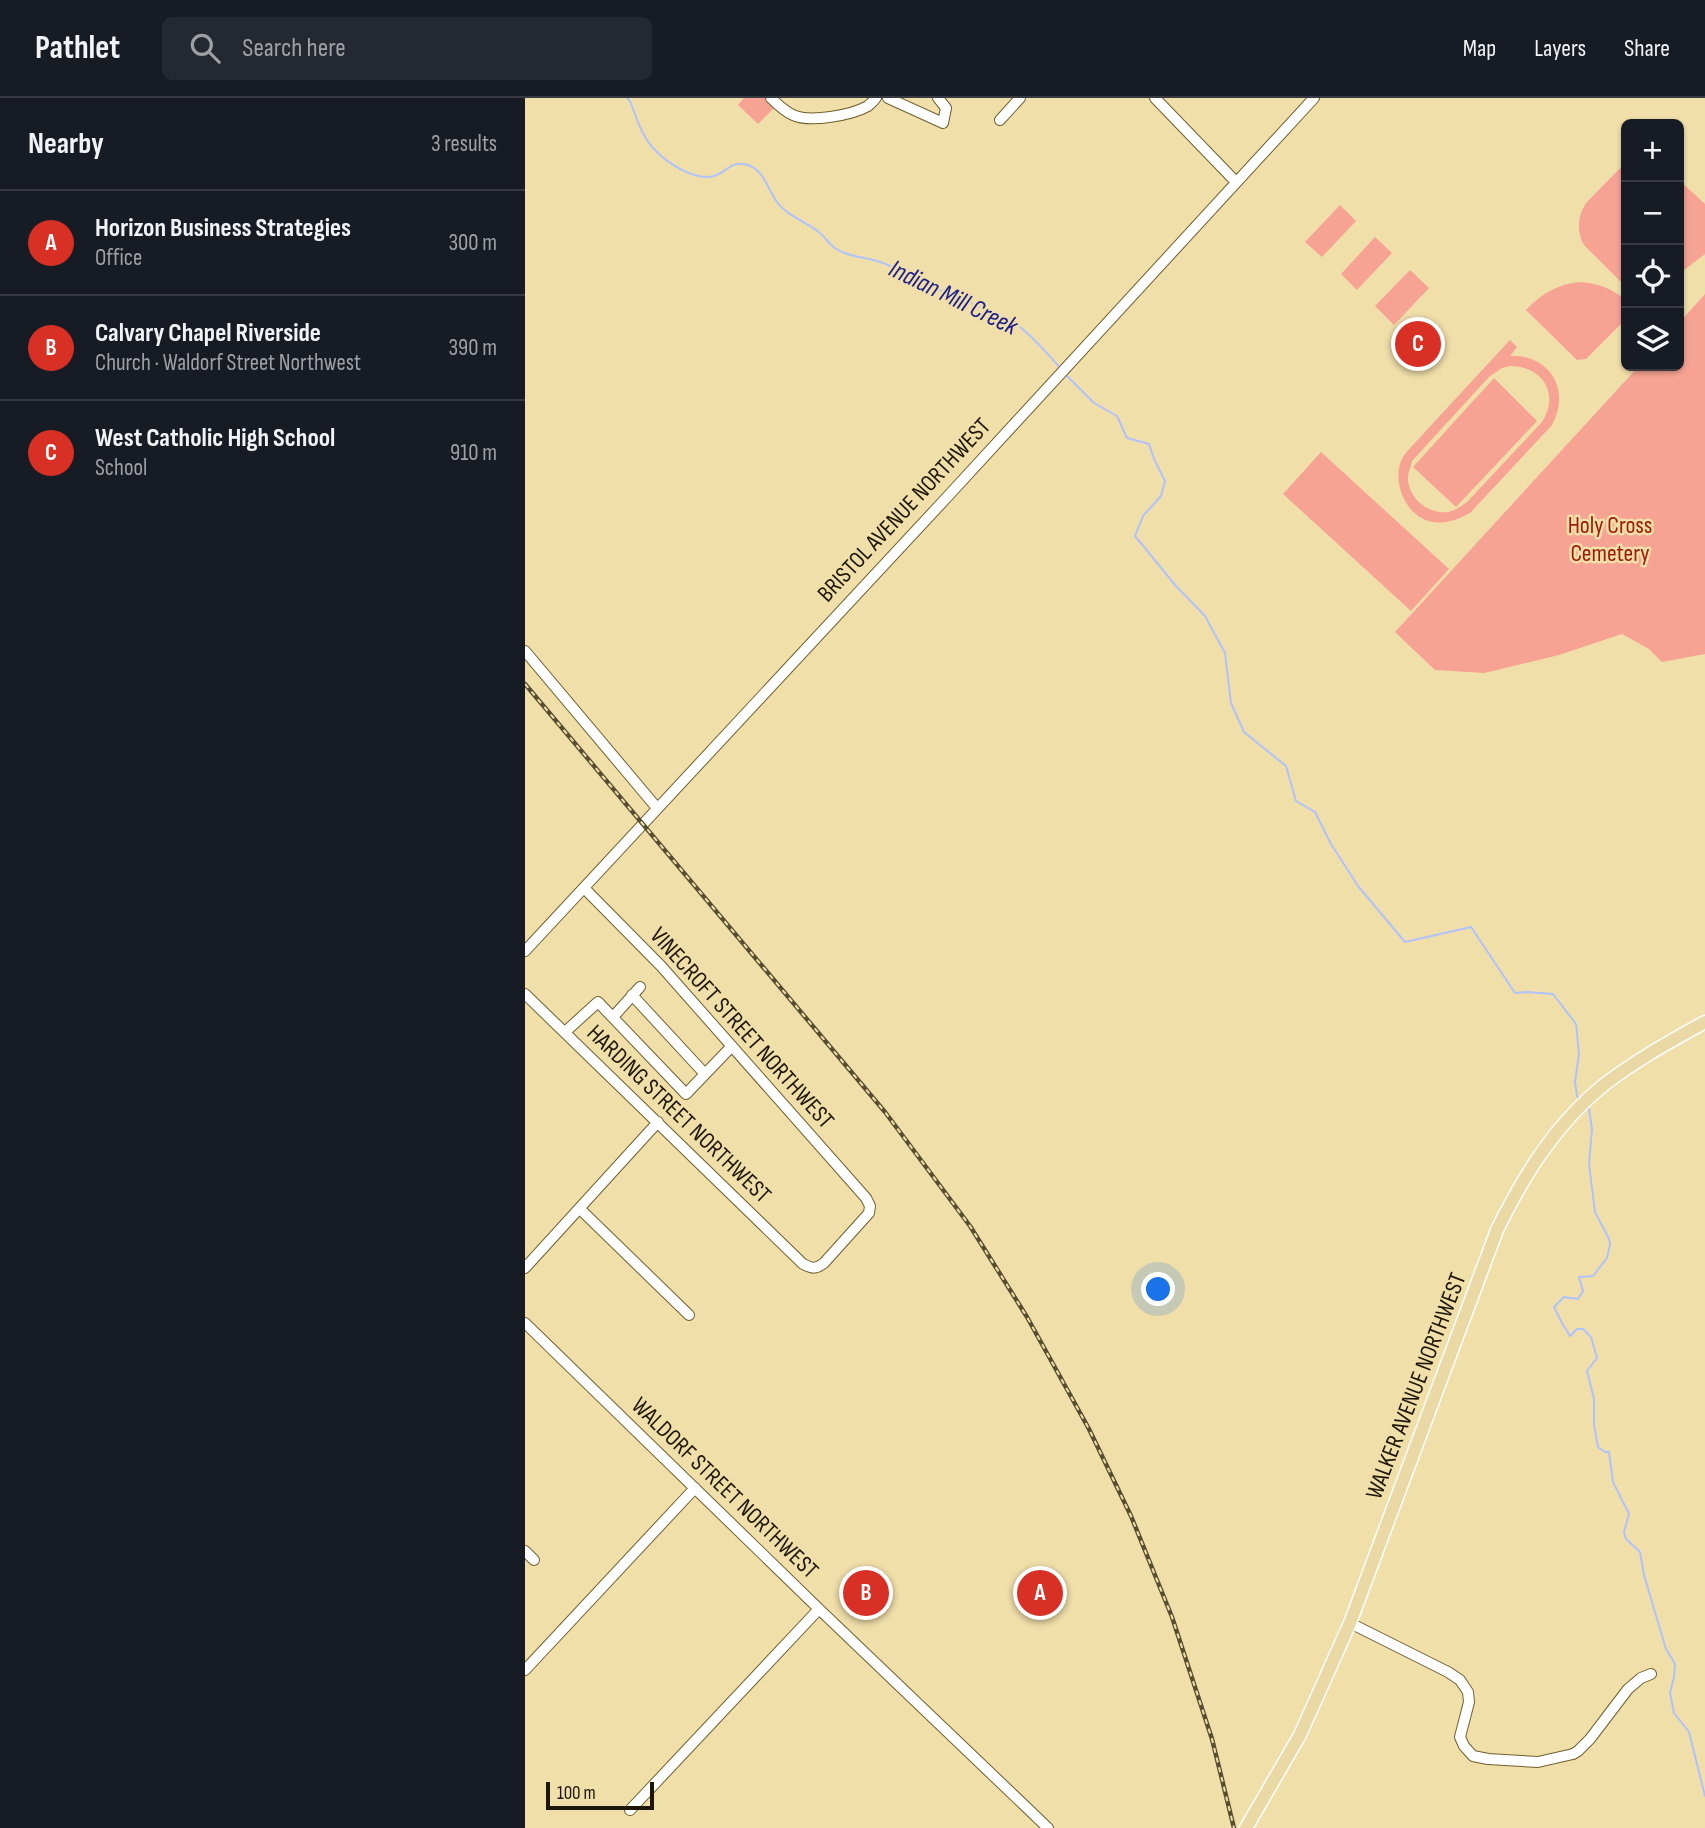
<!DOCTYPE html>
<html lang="en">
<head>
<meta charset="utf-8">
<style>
	:root { --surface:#171b24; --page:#242831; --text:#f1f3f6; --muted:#9ea1a6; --line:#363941; --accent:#d93025 }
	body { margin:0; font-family:"Sofia Sans Condensed",sans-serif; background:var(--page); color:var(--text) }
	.controls { position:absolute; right:21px; top:21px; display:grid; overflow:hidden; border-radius:10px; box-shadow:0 2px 5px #0004 }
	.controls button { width:63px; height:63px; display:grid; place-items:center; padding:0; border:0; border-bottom:2px solid var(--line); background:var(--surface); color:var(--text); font:35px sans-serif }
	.scale { position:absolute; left:21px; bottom:18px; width:108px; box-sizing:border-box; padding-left:7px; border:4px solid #1d1603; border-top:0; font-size:19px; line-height:24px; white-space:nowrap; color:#1d1603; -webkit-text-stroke:5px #f1dfaa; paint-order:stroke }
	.you { position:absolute; left:634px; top:1192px; width:24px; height:24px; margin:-18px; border:5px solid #fff; border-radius:50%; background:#1a73e8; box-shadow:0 0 0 10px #1a73e833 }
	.badge { display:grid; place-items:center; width:46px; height:46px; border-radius:50%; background:var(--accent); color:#fff; font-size:23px; font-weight:700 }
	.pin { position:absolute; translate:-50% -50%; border:4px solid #fff; box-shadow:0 2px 7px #0006 }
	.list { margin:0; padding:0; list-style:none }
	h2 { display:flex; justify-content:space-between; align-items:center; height:91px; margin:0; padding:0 28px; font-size:30px }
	h2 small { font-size:23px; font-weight:400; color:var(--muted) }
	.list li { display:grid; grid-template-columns:46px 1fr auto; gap:21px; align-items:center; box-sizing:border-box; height:105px; padding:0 28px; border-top:2px solid var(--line) }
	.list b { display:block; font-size:26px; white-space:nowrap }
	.list p { margin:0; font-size:23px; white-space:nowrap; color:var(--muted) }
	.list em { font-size:23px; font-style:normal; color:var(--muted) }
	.icon { flex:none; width:38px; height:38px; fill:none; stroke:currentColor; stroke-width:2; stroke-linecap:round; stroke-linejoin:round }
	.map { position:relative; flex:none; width:1180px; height:1730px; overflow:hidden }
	header { display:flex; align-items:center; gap:42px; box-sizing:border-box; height:98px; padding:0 35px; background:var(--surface); border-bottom:2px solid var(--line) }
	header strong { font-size:33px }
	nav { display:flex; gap:38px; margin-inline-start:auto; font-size:24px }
	.search { width:490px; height:63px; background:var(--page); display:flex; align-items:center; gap:18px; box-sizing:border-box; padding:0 24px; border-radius:10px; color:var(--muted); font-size:26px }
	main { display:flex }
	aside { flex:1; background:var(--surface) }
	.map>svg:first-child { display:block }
	.green { fill:#f6a393; fill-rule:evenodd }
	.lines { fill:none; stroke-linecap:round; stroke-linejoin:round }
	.stream { stroke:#b0c2fc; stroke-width:2 }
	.minor-casing { stroke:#705f2e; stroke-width:12 }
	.major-casing { stroke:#fff; stroke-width:15 }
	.minor { stroke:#fff; stroke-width:10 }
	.major { stroke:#ebd9a5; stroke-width:12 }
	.rail-casing { stroke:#574d30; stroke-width:4.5 }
	.rail { stroke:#f1dfaa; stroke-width:2; stroke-dasharray:5; stroke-linecap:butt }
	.labels { text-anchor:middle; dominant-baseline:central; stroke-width:5; stroke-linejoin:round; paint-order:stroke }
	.street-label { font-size:24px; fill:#1d1603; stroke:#f1dfaa }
	.park-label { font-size:24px; fill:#a01a08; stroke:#f1dfaa }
	.water-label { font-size:26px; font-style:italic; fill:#1d208c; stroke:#f1dfaa }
</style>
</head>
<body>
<header>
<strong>Pathlet</strong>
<div class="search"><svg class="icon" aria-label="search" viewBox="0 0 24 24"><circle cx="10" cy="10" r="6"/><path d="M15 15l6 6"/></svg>Search here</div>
<nav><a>Map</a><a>Layers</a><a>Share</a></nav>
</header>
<main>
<aside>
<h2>Nearby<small>3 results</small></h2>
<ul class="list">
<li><span class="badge">A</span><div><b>Horizon Business Strategies</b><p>Office</p></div><em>300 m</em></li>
<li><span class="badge">B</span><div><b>Calvary Chapel Riverside</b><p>Church · Waldorf Street Northwest</p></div><em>390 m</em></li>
<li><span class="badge">C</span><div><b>West Catholic High School</b><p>School</p></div><em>910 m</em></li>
</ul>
</aside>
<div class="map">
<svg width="1180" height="1730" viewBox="0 0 1180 1730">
	<rect width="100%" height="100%" fill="#f1dfaa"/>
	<path class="green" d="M 219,0 L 240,0 L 250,9 L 233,26 L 213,7 Z
		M 1101,64 L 1101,189 L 1059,147 C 1051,134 1053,115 1062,104 Z
		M 1154,82 L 1180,106 L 1180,156 L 1154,176 Z
		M 815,107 L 831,123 L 797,159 L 780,144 Z
		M 850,139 L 867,155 L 832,192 L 816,176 Z
		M 885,172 L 904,190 L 869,227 L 850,208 Z
		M 1056,184 C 1076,186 1085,190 1101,202 L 1101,221 L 1061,261 L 1052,262 L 1001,212 C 1017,195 1033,186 1056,184 Z
		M 1180,196 L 1180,556 L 1137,564 L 1124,551 L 1097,536 L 1034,557 L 959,575 L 910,572 L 870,534 L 1114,268 L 1154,268 L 1154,225 Z
		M 985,242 L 992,249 L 985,258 C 1025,256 1046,292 1027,327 L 945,415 C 934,421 922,426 908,424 C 882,420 867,386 876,363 C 878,358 882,353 886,349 ZM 985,268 C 1018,268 1035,296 1017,324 L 943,403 C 937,408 931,412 923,414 C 904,417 883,400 883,380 C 883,375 886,368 887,363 L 964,279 L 977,270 Z
		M 969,280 L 1012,323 L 931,409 L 888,369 Z
		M 796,354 L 924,471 L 886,513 L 758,396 Z"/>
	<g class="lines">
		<path class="stream" d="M 102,0 L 105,3 C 111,18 117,39 129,51 C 142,65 169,83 189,78 C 202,74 206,62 223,67 C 239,72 243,92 252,104 C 263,119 281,123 295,135 C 300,139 304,146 310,150 C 322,159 341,159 355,164 C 381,173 403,188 428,198 C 450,208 476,214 495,229 C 510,241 524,257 536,271
			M 540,276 L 569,305 L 592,318 L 602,340 L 624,346 L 629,361 L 640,383 L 636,398 L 618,418 L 610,438 L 651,488 L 680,518 L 700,555 L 706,605 L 719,634 L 761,668 L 771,703 L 790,714 L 806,746 L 833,788 L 880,844 L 946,829 L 990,895 L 1002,894 L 1028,896 L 1051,926 L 1054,956 L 1050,984 L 1052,998 L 1056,1003
			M 1062,1009 L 1064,1011 L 1067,1031 L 1064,1066 L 1070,1114 L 1084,1141 L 1085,1147 L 1082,1160 L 1068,1178 L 1054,1179 L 1058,1193 L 1053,1201 L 1039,1199 L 1029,1209 L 1037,1225 L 1045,1238 L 1052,1231 L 1058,1231 L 1066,1239 L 1072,1260 L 1062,1273 L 1069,1301 L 1069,1327 L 1073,1349 L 1080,1354 L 1084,1354 L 1088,1384 L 1104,1416 L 1099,1434 L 1101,1441 L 1115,1454 L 1119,1477 L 1141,1551 L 1150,1566 L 1149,1579 L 1145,1595 L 1149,1615 L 1164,1634 L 1180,1698"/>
		<defs>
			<path id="minor" d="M 246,0 C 252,6 259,13 268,17 C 285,25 327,17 343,8 C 344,7 351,1 351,0
				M 363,0 L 418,25 L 421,10 L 413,0
				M 630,0 L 711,84
				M 475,22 L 495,0
				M 0,553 L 132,710
				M 0,853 L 424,397 L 789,0
				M 0,896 L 278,1166 C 288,1171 291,1171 299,1165 L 344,1115 L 345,1108 L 341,1100 L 136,868 L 59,790
				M 107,897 L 180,976
				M 88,919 L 115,889
				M 40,934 L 73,904 L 161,996 L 207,948
				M 55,1111 L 164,1217
				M 0,1170 L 133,1024
				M 0,1225 L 294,1511 L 523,1730
				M 0,1453 L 9,1462
				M 825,1525 L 923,1574 L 935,1582 L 943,1594 L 944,1604 L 935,1639 L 939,1648 L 948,1658 L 963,1661 L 1013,1664 L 1048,1656 L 1053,1653 L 1065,1641 L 1103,1591 L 1116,1580 L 1126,1576
				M 0,1572 L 170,1390
				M 105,1712 L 294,1511"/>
			<path id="major" d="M 721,1730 L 775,1637 L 825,1525 L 972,1132 C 999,1077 1031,1025 1080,986 C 1111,962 1146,943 1180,924"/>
		</defs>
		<use href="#minor" class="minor-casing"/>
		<use href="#major" class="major-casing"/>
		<use href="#minor" class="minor"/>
		<use href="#major" class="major"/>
		<defs>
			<path id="rail" d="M 0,586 L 360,1014 L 445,1128 L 502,1219 L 564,1331 L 606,1418 L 647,1519 L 687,1641 L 709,1730"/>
		</defs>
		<use href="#rail" class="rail-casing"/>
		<use href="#rail" class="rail"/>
	</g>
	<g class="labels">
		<g class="street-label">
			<text transform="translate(379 412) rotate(-47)">BRISTOL AVENUE NORTHWEST</text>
			<text transform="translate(217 930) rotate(48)">VINECROFT STREET NORTHWEST</text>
			<text transform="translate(154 1016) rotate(44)">HARDING STREET NORTHWEST</text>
			<text transform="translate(891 1288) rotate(-69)">WALKER AVENUE NORTHWEST</text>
			<text transform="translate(200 1390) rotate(44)">WALDORF STREET NORTHWEST</text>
		</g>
		<g class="park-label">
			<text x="1085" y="427">Holy Cross<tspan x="1085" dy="28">Cemetery</tspan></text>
		</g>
		<g class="water-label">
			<text transform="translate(428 200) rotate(26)">Indian Mill Creek</text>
		</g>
	</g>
</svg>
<div class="controls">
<button>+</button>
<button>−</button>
<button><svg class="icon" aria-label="locate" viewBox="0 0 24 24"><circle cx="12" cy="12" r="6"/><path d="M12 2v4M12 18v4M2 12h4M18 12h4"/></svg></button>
<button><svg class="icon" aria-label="layers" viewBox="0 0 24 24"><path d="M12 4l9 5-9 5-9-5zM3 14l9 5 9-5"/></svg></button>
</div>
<div class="scale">100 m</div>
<div class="you"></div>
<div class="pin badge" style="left:515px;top:1495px">A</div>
<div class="pin badge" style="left:341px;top:1495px">B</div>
<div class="pin badge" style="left:893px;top:246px">C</div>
</div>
</main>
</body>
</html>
